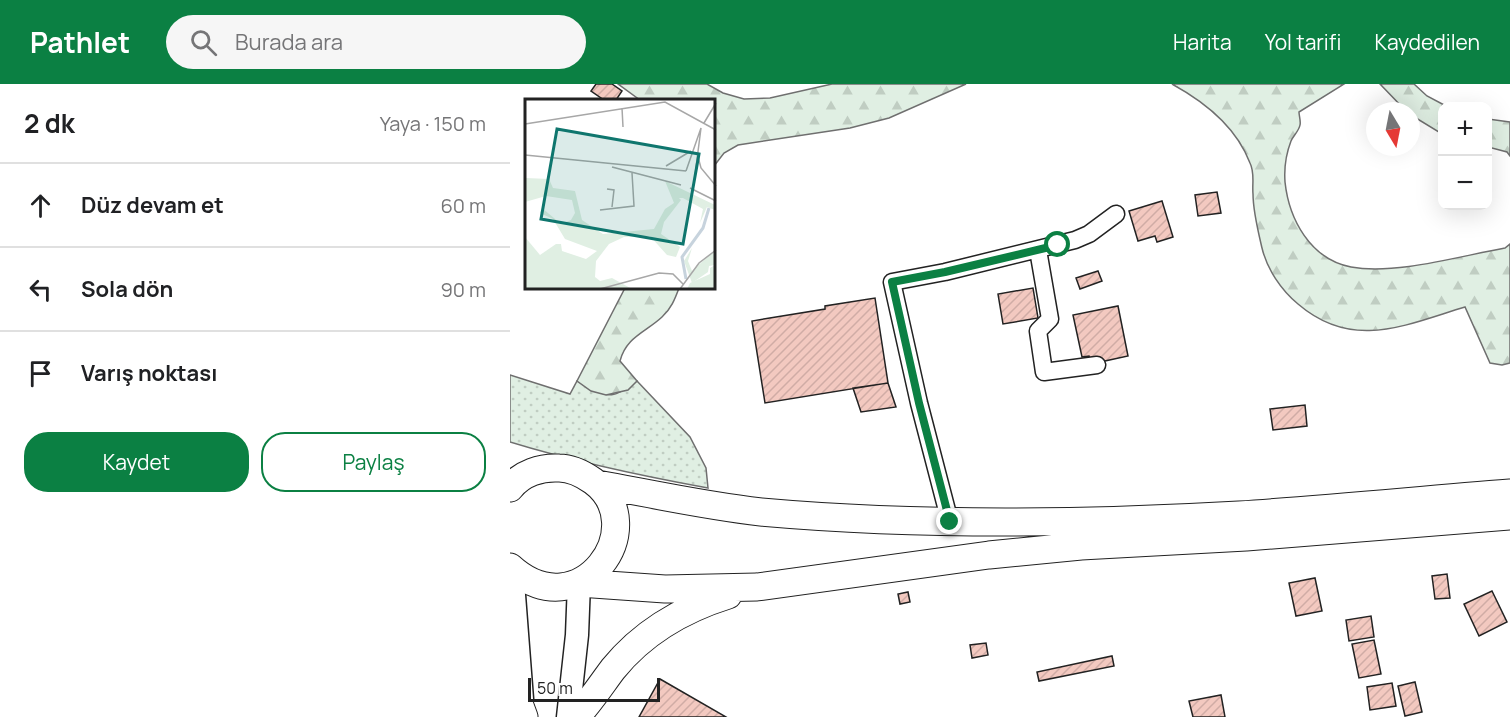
<!DOCTYPE html>
<html lang="tr">
<head>
<meta charset="utf-8">
<style>
	:root { --surface:#fff; --page:#f6f6f6; --text:#202124; --muted:#757577; --line:#e0e0e0; --accent:#0b8043 }
	body { margin:0; font-family:Manrope,sans-serif; background:var(--page); color:var(--text) }
	.controls { position:absolute; right:18px; top:18px; display:grid; overflow:hidden; border-radius:12px; box-shadow:0 6px 24px #0002 }
	.controls button { width:54px; height:54px; display:grid; place-items:center; padding:0; border:0; border-bottom:2px solid var(--line); background:var(--surface); color:var(--text); font:30px sans-serif }
	.compass { position:absolute; left:856px; top:18px; width:54px; height:54px; border-radius:50%; background:var(--surface); box-shadow:0 6px 24px #0002; rotate:170deg }
	.scale { position:absolute; left:18px; bottom:15px; width:132px; box-sizing:border-box; padding-left:6px; border:3px solid #222; border-top:0; font-size:16px; line-height:21px; white-space:nowrap; color:#222; -webkit-text-stroke:4px #fff; paint-order:stroke }
	.stop { position:absolute; width:18px; height:18px; margin:-14px; border:4px solid #0b8043; border-radius:50%; background:#fff }
	.stop.end { background:#0b8043; border-color:#fff; box-shadow:0 2px 6px #0008 }
	.list { margin:0; padding:0; list-style:none }
	h2 { display:flex; justify-content:space-between; align-items:center; height:78px; margin:0; padding:0 24px; font-size:26px }
	h2 small { font-size:20px; font-weight:400; color:var(--muted) }
	.list li { display:grid; grid-template-columns:39px 1fr auto; gap:18px; align-items:center; box-sizing:border-box; height:84px; padding:0 24px; border-top:2px solid var(--line) }
	.list b { display:block; font-size:22px; white-space:nowrap }
	.list em { font-size:20px; font-style:normal; color:var(--muted) }
	.actions { display:flex; gap:12px; padding:18px 24px }
	.actions a { flex:1; padding:14px 0; border:2px solid var(--accent); border-radius:24px; text-align:center; font-size:21px; color:var(--accent) }
	.actions .main { background:var(--accent); color:#fff }
	.icon { flex:none; width:33px; height:33px; fill:none; stroke:currentColor; stroke-width:2; stroke-linecap:round; stroke-linejoin:round }
	.map { position:relative; flex:none; width:1000px; height:633px; overflow:hidden }
	header { display:flex; align-items:center; gap:36px; box-sizing:border-box; height:84px; padding:0 30px; background:var(--accent); color:#fff }
	header strong { font-size:28px }
	nav { display:flex; gap:33px; margin-inline-start:auto; font-size:21px }
	.search { width:420px; height:54px; background:var(--page); display:flex; align-items:center; gap:15px; box-sizing:border-box; padding:0 21px; border-radius:33px; color:var(--muted); font-size:22px }
	main { display:flex }
	aside { flex:1; background:var(--surface) }
	.map>svg:first-child { display:block }
	.grass { fill:url(#grass-dots); stroke:#6f6f6f; stroke-width:1.5 }
	.forest { fill:url(#forest-firs); stroke:#6f6f6f; stroke-width:1.5 }
	.building { fill:url(#building-hatch); stroke:#222; stroke-width:1.5 }
	.lines { fill:none; stroke-linecap:round; stroke-linejoin:round }
	.minor-casing { stroke:#222; stroke-width:19 }
	.secondary-casing { stroke:#222; stroke-width:25 }
	.trunk-casing { stroke:#222; stroke-width:29 }
	.minor { stroke:#fff; stroke-width:16 }
	.secondary { stroke:#fff; stroke-width:22 }
	.trunk { stroke:#fff; stroke-width:27 }
	.route { stroke:#0b8043; stroke-width:8 }
	.inset-river { fill:none; stroke:#c7d3dd; stroke-width:3 }
	.inset-road { fill:none; stroke:#a7a7a7; stroke-width:1.5 }
	.view { fill:#0f766e; fill-opacity:0.15; stroke:#0f766e; stroke-width:3 }
	.inset-edge { fill:none; stroke:#222; stroke-width:3 }
</style>
</head>
<body>
<header>
<strong>Pathlet</strong>
<div class="search"><svg class="icon" aria-label="search" viewBox="0 0 24 24"><circle cx="10" cy="10" r="6"/><path d="M15 15l6 6"/></svg>Burada ara</div>
<nav><a>Harita</a><a>Yol tarifi</a><a>Kaydedilen</a></nav>
</header>
<main>
<aside>
<h2>2 dk<small>Yaya · 150 m</small></h2>
<ul class="list">
<li><svg class="icon" aria-label="ahead" viewBox="0 0 24 24"><path d="M12 20V5M6 11l6-6 6 6"/></svg><div><b>Düz devam et</b></div><em>60 m</em></li>
<li><svg class="icon" aria-label="left" viewBox="0 0 24 24"><path d="M17 20v-9H6M10 6l-5 5 5 5"/></svg><div><b>Sola dön</b></div><em>90 m</em></li>
<li><svg class="icon" aria-label="arrive" viewBox="0 0 24 24"><path d="M6 21V4h12l-3 4 3 4H6"/></svg><div><b>Varış noktası</b></div></li>
</ul>
<div class="actions"><a class="main">Kaydet</a><a>Paylaş</a></div>
</aside>
<div class="map">
<svg width="1000" height="633" viewBox="0 0 1000 633">
	<defs>
		<pattern id="grass-dots" width="8" height="8" patternUnits="userSpaceOnUse" patternTransform="scale(1.5)"><rect width="8" height="8" fill="#e0efe3"/><path d="M2 2h.1M6 6h.1" fill="none" stroke="#c0cdc2" stroke-width="1.8" stroke-linecap="round"/></pattern>
		<pattern id="forest-firs" width="22" height="20" patternUnits="userSpaceOnUse" patternTransform="scale(1.5)"><rect width="22" height="20" fill="#e0efe3"/><path d="M5 1l3.5 6h-7zM16 11l3.5 6h-7z" fill="#c0cdc2"/></pattern>
		<pattern id="building-hatch" width="6" height="6" patternUnits="userSpaceOnUse" patternTransform="scale(1.5)"><rect width="6" height="6" fill="#f3c9c0"/><path d="M-1 1l2-2M0 6l6-6M5 7l2-2" fill="none" stroke="#d0aca5"/></pattern>
	</defs>
	<rect width="100%" height="100%" fill="#fff"/>
	<path class="grass" d="M 0,291 L 60,310 L 67,297 C 97,309 95,321 127,297 L 180,353 L 196,384 L 198,404 C 132,392 65,378 0,358 Z"/>
	<path class="forest" d="M 108,0 L 197,0 L 213,9 L 234,15 L 260,14 L 322,0 L 456,0 L 379,34 L 340,44 L 228,61 L 214,69 L 204,82 L 204,16 L 130,16 Z
		M 662,0 L 834,0 L 789,28 C 789,32 791,37 790,41 C 789,47 783,52 781,57 C 776,70 774,84 775,98 C 779,135 800,175 841,183 C 886,191 950,172 995,164 L 1000,160 L 1000,279 L 992,281 L 980,279 L 955,223 C 895,241 843,267 788,220 C 771,206 757,185 752,164 C 748,147 743,127 743,110 C 742,99 745,89 740,79 C 726,42 695,18 662,0 Z
		M 870,0 L 904,0 L 917,12 L 936,22 L 932,22 L 932,50 L 901,31 L 901,27 L 896,27 Z
		M 978,35 L 1000,38 L 1000,72 L 997,68 L 978,63 Z
		M 115,204 L 169,204 C 165,215 161,225 152,233 C 136,248 116,253 110,277 L 127,297 L 118,306 L 96,311 L 81,307 L 67,297 Z"/>
	<path class="building" d="M 86,0 L 102,0 L 112,7 L 106,16 L 94,16 L 81,7 Z
		M 707,108 L 711,129 L 688,132 L 685,111 Z
		M 652,117 L 663,153 L 647,158 L 645,152 L 628,157 L 619,127 Z
		M 588,187 L 592,197 L 570,205 L 566,194 Z
		M 523,204 L 528,234 L 493,240 L 488,210 Z
		M 365,214 L 378,299 L 255,319 L 242,237 L 315,225 L 315,222 Z
		M 608,222 L 618,272 L 581,280 L 579,272 L 572,273 L 563,231 Z
		M 378,299 L 386,323 L 351,328 L 343,304 Z
		M 795,321 L 797,342 L 763,346 L 760,325 Z
		M 937,490 L 940,514 L 925,515 L 922,492 Z
		M 805,494 L 812,527 L 786,532 L 779,499 Z
		M 982,507 L 997,538 L 969,552 L 954,520 Z
		M 398,508 L 400,518 L 390,520 L 388,510 Z
		M 861,532 L 864,553 L 839,557 L 836,536 Z
		M 864,556 L 871,590 L 849,594 L 842,560 Z
		M 476,559 L 478,571 L 462,574 L 460,561 Z
		M 602,572 L 604,582 L 529,597 L 527,588 Z
		M 150,595 L 216,633 L 129,633 Z
		M 905,598 L 912,628 L 895,632 L 888,602 Z
		M 882,599 L 886,622 L 860,626 L 857,603 Z
		M 711,611 L 715,633 L 683,633 L 679,617 Z"/>
	<g class="lines">
		<defs>
			<path id="minor" d="M 528,166 L 540,235 L 528,247 L 534,288 L 587,281
				M 440,438 L 409,319 L 382,198 L 435,188 L 565,156 L 579,150 L 606,130"/>
			<path id="secondary" d="M 2,485 L 12,615
				M 58,633 L 67,551 L 69,499"/>
			<path id="trunk" d="M 87,400 C 142,410 196,422 251,428 C 408,442 571,440 729,431 C 820,425 910,416 1000,409
				M 0,404 C 12,389 31,383 49,384 C 62,384 73,390 83,397 C 144,442 70,547 0,483
				M 69,499 L 155,505 L 247,503 L 479,471 L 571,462 L 736,453 L 1000,432
				M 0,595 L 14,633
				M 66,633 C 80,618 91,601 103,585 C 133,548 173,525 218,511"/>
		</defs>
		<use href="#minor" class="minor-casing"/>
		<use href="#secondary" class="secondary-casing"/>
		<use href="#trunk" class="trunk-casing"/>
		<use href="#minor" class="minor"/>
		<use href="#secondary" class="secondary"/>
		<use href="#trunk" class="trunk"/>
	</g>
	<g class="lines">
		<path class="route" d="M 440,438 L 409,319 L 382,198 L 435,188 L 548,161"/>
	</g>
	<g transform="translate(15 15)">
		<rect width="190" height="190" fill="#fff"/>
		<path d="M 140,82 L 190,106 L 190,111 L 182,108 L 175,124 L 178,110 L 158,99 L 147,99 ZM 167,149 L 163,162 L 167,172 L 190,151 L 190,166 L 184,167 L 183,173 L 167,184 L 159,162 Z" fill="#e0efe3"/>
		<path d="M 1,79 L 24,80 L 28,89 L 50,92 L 57,121 L 78,135 L 129,130 L 140,110 L 149,104 L 147,99 L 153,98 L 156,101 L 139,123 L 136,135 L 155,148 L 151,158 L 142,156 L 125,137 L 99,138 L 84,145 L 71,162 L 70,178 L 75,182 L 87,179 L 107,190 L 0,190 L 0,138 L 15,156 L 31,145 L 36,145 L 37,152 L 61,160 L 72,152 L 40,140 L 28,120 L 15,114 L 17,109 L 36,125 L 46,121 L 50,114 L 47,101 L 21,97 L 0,103 ZM 190,166 L 190,190 L 162,190 L 165,184 L 185,175 L 185,169 Z" fill="#e0efe3"/>
		<path class="inset-river" d="M 161,180 L 157,158 L 178,129 L 184,109"/>
		<path class="inset-road" d="M 97,9 L 98,28M 179,24 L 191,4M 0,25 L 140,3 L 191,31M 172,54 L 176,69 L 191,87M 0,56 L 161,72M 141,67 L 166,52M 87,68 L 156,86M 161,72 L 176,29 L 170,76M 165,89 L 191,102M 82,90 L 89,91 L 87,108M 75,111 L 109,107 L 107,74M 75,190 L 134,174 L 148,175 L 158,185M 155,190 L 174,164 L 191,151"/>
		<path class="view" d="M 32,30 L 174,55 L 158,145 L 16,120 Z"/>
		<rect width="190" height="190" class="inset-edge"/>
	</g>
</svg>
<div class="controls">
<button>+</button>
<button>−</button>
</div>
<svg class="compass" viewBox="-18 -18 36 36"><path d="M0-13l5 13h-10z" fill="#e53935"/><path d="M0 13l5-13h-10z" fill="#757577"/></svg>
<div class="scale">50 m</div>
<div class="stop" style="left:548px;top:161px"></div>
<div class="stop end" style="left:440px;top:438px"></div>
</div>
</main>
</body>
</html>
